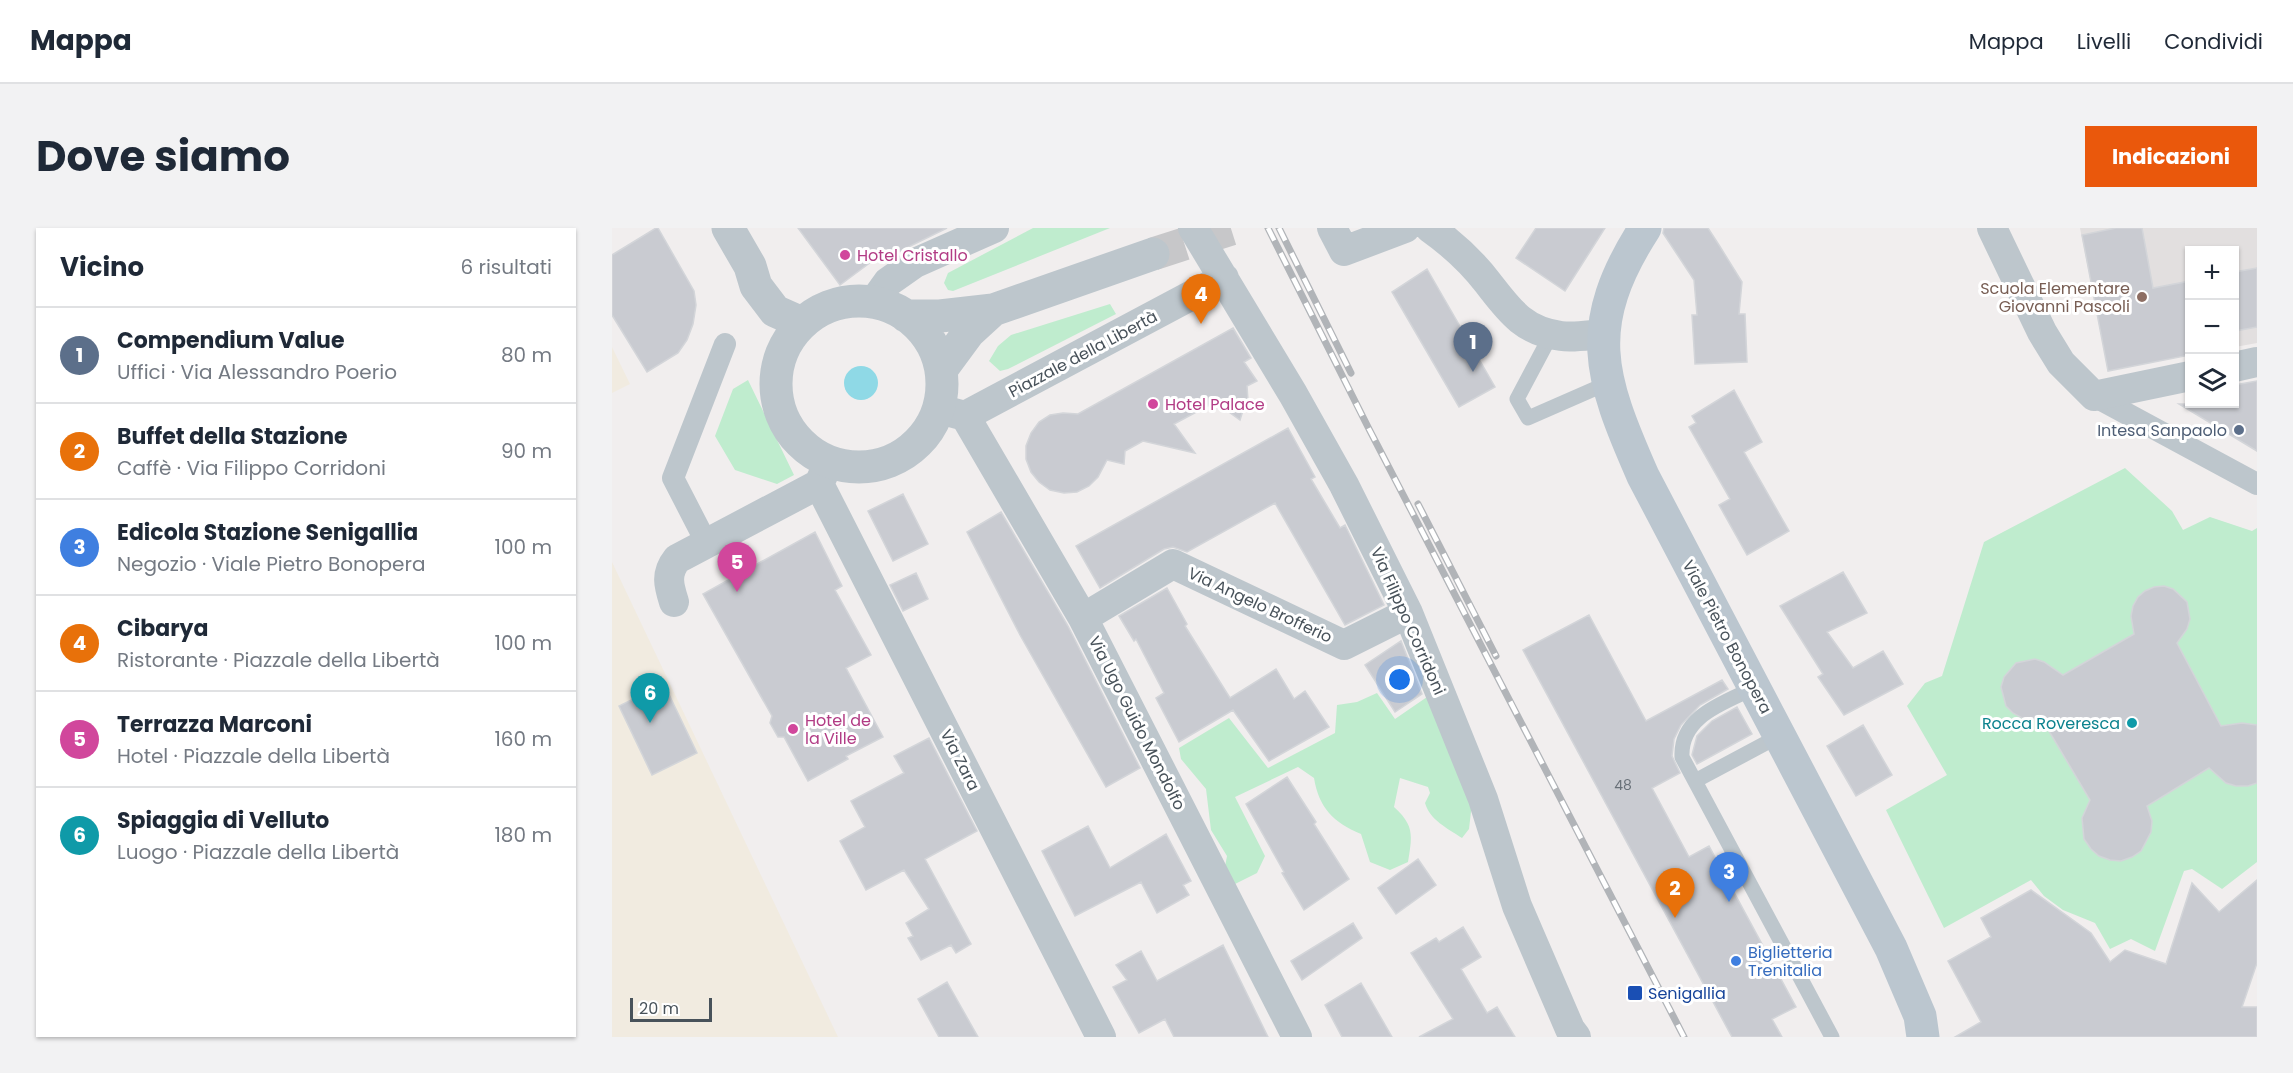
<!DOCTYPE html>
<html lang="it">
<head>
<meta charset="utf-8">
<style>
	:root { --surface:#fff; --page:#f2f2f3; --text:#1f2937; --muted:#747a83; --line:#e0e1e3; --accent:#ea580c }
	body { margin:0; font-family:Poppins,sans-serif; background:var(--page); color:var(--text) }
	.controls { position:absolute; right:18px; top:18px; display:grid; overflow:hidden; border-radius:0px; box-shadow:0 2px 4px #0004 }
	.controls button { width:54px; height:54px; display:grid; place-items:center; padding:0; border:0; border-bottom:2px solid var(--line); background:var(--surface); color:var(--text); font:30px sans-serif }
	.scale { position:absolute; left:18px; bottom:15px; width:82px; box-sizing:border-box; padding-left:6px; border:3px solid #48525a; border-top:0; font-size:16px; line-height:21px; white-space:nowrap; color:#48525a; -webkit-text-stroke:4px #fff; paint-order:stroke }
	.you { position:absolute; left:788px; top:452px; width:21px; height:21px; margin:-15px; border:4px solid #fff; border-radius:50%; background:#1a73e8; box-shadow:0 0 0 9px #1a73e833 }
	.badge { display:grid; place-items:center; width:39px; height:39px; border-radius:50%; background:var(--accent); color:#fff; font-size:20px; font-weight:700 }
	.pin { position:absolute; translate:-50% -50px; filter:drop-shadow(0 2px 3px #0008) }
	.pin::after { content:''; position:absolute; top:32px; width:21px; height:18px; background:inherit; clip-path:polygon(0 0,100% 0,50% 100%) }
	.list { margin:0; padding:0; list-style:none }
	h2 { display:flex; justify-content:space-between; align-items:center; height:78px; margin:0; padding:0 24px; font-size:26px }
	h2 small { font-size:20px; font-weight:400; color:var(--muted) }
	.list li { display:grid; grid-template-columns:39px 1fr auto; gap:18px; align-items:center; box-sizing:border-box; height:96px; padding:0 24px; border-top:2px solid var(--line) }
	.list b { display:block; font-size:22px; white-space:nowrap }
	.list p { margin:0; font-size:20px; white-space:nowrap; color:var(--muted) }
	.list em { font-size:20px; font-style:normal; color:var(--muted) }
	.icon { flex:none; width:33px; height:33px; fill:none; stroke:currentColor; stroke-width:2; stroke-linecap:round; stroke-linejoin:round }
	.map { position:relative; flex:none; width:1645px; height:809px; overflow:hidden; border-radius:0px }
	header { display:flex; align-items:center; gap:36px; box-sizing:border-box; height:84px; padding:0 30px; background:var(--surface); border-bottom:2px solid var(--line) }
	header strong { font-size:28px }
	nav { display:flex; gap:33px; margin-inline-start:auto; font-size:21px }
	.intro { display:flex; align-items:center; justify-content:space-between; box-sizing:border-box; height:144px; padding:0 36px }
	h1 { margin:0; font-size:42px }
	.button { padding:15px 27px; border-radius:0px; background:var(--accent); color:#fff; font-size:21px; font-weight:700 }
	main { display:flex; gap:36px; padding:0 36px }
	aside { flex:1; background:var(--surface); border-radius:0px; box-shadow:0 2px 4px #0004 }
	.map>svg:first-child { display:block }
	.education { fill:#e2dfdf }
	.green { fill:#bfecce }
	.sand { fill:#f1ebe0 }
	.water { fill:#8fd9e6 }
	.building { fill:#c9cbd1; stroke:#d3d5d9; stroke-width:1.5 }
	.lines { fill:none; stroke-linecap:round; stroke-linejoin:round }
	.tertiary-tunnel { stroke:#c7c7c9; stroke-width:33; stroke-dasharray:33 16; stroke-linecap:butt }
	.service { stroke:#bdc6cc; stroke-width:15 }
	.pedestrian { stroke:#bdc6cc; stroke-width:22 }
	.minor { stroke:#bdc6cc; stroke-width:30 }
	.tertiary { stroke:#bdc6cc; stroke-width:33 }
	.secondary { stroke:#bbc6cf; stroke-width:33 }
	.rail-casing { stroke:#b1b4b8; stroke-width:7 }
	.rail { stroke:#fff; stroke-width:4.5; stroke-dasharray:14; stroke-linecap:butt }
	.hotel-dot { fill:#d1479c; stroke:#fff; stroke-width:2 }
	.education-dot { fill:#8d6e63; stroke:#fff; stroke-width:2 }
	.service-dot { fill:#5c6f8a; stroke:#fff; stroke-width:2 }
	.culture-dot { fill:#0f9aa8; stroke:#fff; stroke-width:2 }
	.shop-dot { fill:#3f7fe0; stroke:#fff; stroke-width:2 }
	.transit-dot { fill:#1a4fb4; stroke:#fff; stroke-width:2 }
	.labels { text-anchor:middle; dominant-baseline:central; stroke-width:6; stroke-linejoin:round; paint-order:stroke }
	.number-label { font-size:14px; fill:#687078 }
	.hotel-label { font-size:16px; fill:#b23c85; stroke:#fff; text-anchor:start }
	.education-label { font-size:16px; fill:#785e54; stroke:#fff; text-anchor:end }
	.street-label { font-size:16px; fill:#48525a; stroke:#fff }
	.service-label { font-size:16px; fill:#4e5e75; stroke:#fff; text-anchor:end }
	.culture-label { font-size:16px; fill:#0d838f; stroke:#fff; text-anchor:end }
	.shop-label { font-size:16px; fill:#366cbe; stroke:#fff; text-anchor:start }
	.transit-label { font-size:16px; fill:#164399; stroke:#fff; text-anchor:start }
</style>
</head>
<body>
<header>
<strong>Mappa</strong>
<nav><a>Mappa</a><a>Livelli</a><a>Condividi</a></nav>
</header>
<div class="intro"><h1>Dove siamo</h1><a class="button">Indicazioni</a></div>
<main>
<aside>
<h2>Vicino<small>6 risultati</small></h2>
<ul class="list">
<li><span class="badge" style="background:#5c6f8a">1</span><div><b>Compendium Value</b><p>Uffici · Via Alessandro Poerio</p></div><em>80 m</em></li>
<li><span class="badge" style="background:#e8710a">2</span><div><b>Buffet della Stazione</b><p>Caffè · Via Filippo Corridoni</p></div><em>90 m</em></li>
<li><span class="badge" style="background:#3f7fe0">3</span><div><b>Edicola Stazione Senigallia</b><p>Negozio · Viale Pietro Bonopera</p></div><em>100 m</em></li>
<li><span class="badge" style="background:#e8710a">4</span><div><b>Cibarya</b><p>Ristorante · Piazzale della Libertà</p></div><em>100 m</em></li>
<li><span class="badge" style="background:#d1479c">5</span><div><b>Terrazza Marconi</b><p>Hotel · Piazzale della Libertà</p></div><em>160 m</em></li>
<li><span class="badge" style="background:#0f9aa8">6</span><div><b>Spiaggia di Velluto</b><p>Luogo · Piazzale della Libertà</p></div><em>180 m</em></li>
</ul>
</aside>
<div class="map">
<svg width="1645" height="809" viewBox="0 0 1645 809">
	<rect width="100%" height="100%" fill="#f1eeee"/>
	<path class="education" d="M 1468,0 L 1645,0 L 1645,115 L 1623,119 L 1622,22 L 1578,22 L 1577,127 L 1496,143 Z"/>
	<path class="green" d="M 421,0 L 498,0 L 341,63 L 336,62 L 332,55 L 336,45 Z
		M 498,76 L 504,86 L 396,141 L 388,143 L 377,133 L 386,118 L 399,107 Z
		M 136,152 L 182,247 L 165,256 L 123,242 L 103,208 L 121,161 Z
		M 1513,240 L 1560,283 L 1571,302 L 1598,289 L 1640,303 L 1645,300 L 1645,634 L 1610,661 L 1580,641 L 1572,643 L 1543,723 L 1519,711 L 1498,721 L 1483,695 L 1451,682 L 1432,668 L 1419,652 L 1332,700 L 1274,582 L 1335,547 L 1295,478 L 1313,455 L 1330,448 L 1372,314 Z
		M 765,465 L 783,491 L 815,469 L 860,575 L 857,601 L 850,610 C 835,600 818,592 813,575 L 818,565 L 816,559 L 788,550 L 782,579 C 803,598 800,608 796,634 L 778,642 L 758,634 L 749,606 C 721,594 707,580 702,550 L 686,539 L 623,569 L 653,628 L 645,645 L 621,657 L 612,644 L 615,628 L 599,602 L 594,561 L 569,531 L 567,520 L 617,490 L 656,540 L 723,505 L 725,477 L 745,474 Z"/>
	<path class="sand" d="M 0,119 L 18,156 L 0,165 Z
		M 0,334 L 226,809 L 0,809 Z"/>
	<path class="water" d="M232 155a17 17 0 1 1 34 0a17 17 0 1 1-34 0Z"/>
	<path class="building" d="M 44,0 L 46,0 L 82,63 L 84,77 L 81,96 L 75,112 L 66,125 L 35,144 L 0,87 L 0,27 Z
		M 186,0 L 335,0 L 274,30 L 271,25 L 228,57 Z
		M 924,0 L 993,0 L 953,63 L 904,30 Z
		M 1052,0 L 1096,0 L 1107,17 L 1130,54 L 1127,86 L 1133,86 L 1135,134 L 1083,136 L 1080,87 L 1085,87 L 1082,52 L 1051,5 Z
		M 1504,0 L 1530,0 L 1541,60 L 1578,53 L 1578,127 L 1496,143 L 1470,7 Z
		M 1645,40 L 1645,99 L 1623,103 L 1623,44 Z
		M 815,41 L 883,159 L 847,179 L 780,64 Z
		M 621,100 L 639,130 L 632,134 L 645,153 L 635,158 L 636,173 L 633,176 L 628,192 L 603,174 L 562,196 L 583,225 L 531,213 L 513,223 L 512,236 L 495,232 L 486,249 L 477,258 L 465,264 L 452,265 L 438,262 L 427,254 L 419,244 L 414,231 L 414,218 L 419,205 L 427,194 L 438,187 L 451,185 L 466,186 Z
		M 1645,153 L 1645,223 L 1567,176 L 1623,176 L 1623,157 Z
		M 1122,162 L 1150,214 L 1132,224 L 1177,303 L 1135,327 L 1107,277 L 1118,271 L 1077,199 L 1084,195 L 1080,188 Z
		M 676,200 L 703,249 L 699,251 L 728,300 L 733,297 L 772,377 L 733,397 L 663,275 L 575,324 L 561,319 L 552,321 L 488,360 L 464,318 Z
		M 291,266 L 316,316 L 281,333 L 256,283 Z
		M 389,284 L 456,398 L 528,540 L 494,559 L 408,407 L 355,304 Z
		M 203,304 L 230,358 L 223,362 L 259,427 L 234,440 L 271,509 L 234,528 L 236,531 L 196,553 L 172,509 L 166,509 L 158,495 L 160,488 L 91,366 Z
		M 1231,344 L 1255,385 L 1215,404 L 1241,440 L 1271,423 L 1291,456 L 1232,487 L 1206,449 L 1211,446 L 1168,378 Z
		M 304,345 L 316,371 L 291,383 L 278,357 Z
		M 1552,358 L 1561,361 L 1575,374 L 1578,391 L 1575,401 L 1565,415 L 1609,498 L 1630,495 L 1645,497 L 1645,555 L 1636,558 L 1624,558 L 1614,555 L 1597,540 L 1535,578 L 1540,593 L 1539,604 L 1529,623 L 1520,629 L 1509,633 L 1498,632 L 1487,628 L 1479,621 L 1472,611 L 1470,590 L 1478,572 L 1431,493 L 1410,490 L 1401,485 L 1394,478 L 1389,459 L 1392,449 L 1404,435 L 1423,431 L 1432,434 L 1451,447 L 1522,406 L 1519,388 L 1521,378 L 1526,369 L 1533,363 L 1542,359 Z
		M 555,360 L 575,396 L 573,398 L 618,470 L 664,441 L 682,471 L 693,463 L 717,499 L 657,533 L 621,482 L 567,514 L 544,470 L 552,465 L 524,411 L 522,413 L 507,388 Z
		M 977,387 L 1034,493 L 1110,452 L 1116,461 L 1088,477 L 1069,497 L 1062,511 L 1060,528 L 1068,545 L 1040,560 L 1077,629 L 1097,618 L 1184,779 L 1160,791 L 1170,809 L 1120,809 L 911,422 Z
		M 789,413 L 810,466 L 783,484 L 753,437 Z
		M 52,456 L 85,525 L 40,547 L 7,478 Z
		M 1125,479 L 1140,506 L 1085,536 L 1080,527 L 1085,508 L 1100,493 Z
		M 1251,497 L 1280,547 L 1244,568 L 1215,518 Z
		M 317,510 L 365,603 L 313,631 L 359,716 L 344,725 L 339,717 L 309,732 L 296,710 L 301,708 L 294,695 L 317,681 L 292,642 L 254,662 L 228,613 L 253,599 L 239,573 L 292,545 L 282,528 Z
		M 675,549 L 704,594 L 702,596 L 737,651 L 692,682 L 670,645 L 672,644 L 634,576 Z
		M 476,598 L 498,640 L 554,606 L 579,653 L 571,657 L 577,667 L 545,685 L 529,654 L 463,688 L 430,623 Z
		M 806,631 L 824,657 L 784,686 L 766,660 Z
		M 1645,652 L 1645,735 L 1630,779 L 1645,779 L 1645,809 L 1343,809 L 1369,794 L 1336,733 L 1379,709 L 1369,690 L 1419,662 L 1479,705 L 1498,734 L 1513,722 L 1554,736 L 1580,655 L 1607,684 Z
		M 741,695 L 750,710 L 690,752 L 679,733 Z
		M 851,699 L 869,729 L 849,741 L 875,785 L 885,779 L 903,809 L 807,809 L 841,791 L 799,725 L 824,710 L 827,714 Z
		M 611,717 L 656,809 L 562,809 L 553,791 L 527,805 L 501,759 L 515,752 L 504,737 L 529,723 L 545,753 Z
		M 335,754 L 366,809 L 327,809 L 306,771 Z
		M 749,755 L 780,809 L 730,809 L 713,777 Z"/>
	<g class="lines">
		<path class="tertiary-tunnel" d="M 541,26 L 622,0"/>
		<path class="service" d="M 939,107 L 905,171 L 916,190 L 996,155
			M 1142,460 C 1112,475 1068,488 1070,529 L 1220,809
			M 1083,553 L 1167,508"/>
		<path class="pedestrian" d="M 1482,168 L 1645,256
			M 95,316 L 61,250 L 113,116"/>
		<path class="minor" d="M 581,0 L 681,166 L 732,257 L 796,385 L 871,571 L 905,678 L 958,801 L 964,809
			M 720,0 L 732,23 L 793,0
			M 818,0 C 839,15 860,34 876,55 C 897,82 911,103 949,108 C 962,110 977,107 991,106
			M 1380,0 L 1430,104 L 1449,135 L 1482,168 L 1578,148
			M 261,75 L 276,54 L 303,35 L 382,0
			M 1622,139 L 1645,134
			M 327,181 L 353,188 L 612,50
			M 353,188 L 471,390 L 685,809
			M 207,256 L 489,809
			M 207,256 L 217,234
			M 62,374 C 57,358 53,346 65,331 L 207,256
			M 471,390 L 561,336 L 732,417 L 796,385"/>
		<path class="tertiary" d="M 116,0 L 138,38 L 144,58 L 163,83 L 190,95
			M164 156a83 83 0 1 1 166 0a83 83 0 1 1-166 0Z
			M 294,88 L 328,88 L 381,82 L 541,26
			M 329,142 L 357,104 L 381,82"/>
		<path class="secondary" d="M 1033,0 C 970,98 987,148 1031,248 L 1279,720 L 1308,788 L 1311,809"/>
		<defs>
			<path id="rail" d="M 656,0 L 757,201 L 1072,809
				M 667,0 L 739,145
				M 806,276 L 884,428"/>
		</defs>
		<use href="#rail" class="rail-casing"/>
		<use href="#rail" class="rail"/>
	</g>
	<g class="hotel-dot">
		<circle cx="233" cy="27" r="6"/>
		<circle cx="541" cy="176" r="6"/>
		<circle cx="181" cy="501" r="6"/>
	</g>
	<circle class="education-dot" cx="1530" cy="69" r="6"/>
	<circle class="service-dot" cx="1627" cy="202" r="6"/>
	<circle class="culture-dot" cx="1520" cy="495" r="6"/>
	<circle class="shop-dot" cx="1124" cy="733" r="6"/>
	<rect class="transit-dot" x="1015" y="757" width="16" height="16" rx="3"/>
	<g class="labels">
		<g class="number-label">
			<text x="1011" y="557">48</text>
		</g>
		<g class="hotel-label">
			<text x="245" y="27">Hotel Cristallo</text>
			<text x="553" y="176">Hotel Palace</text>
			<text x="193" y="492">Hotel de<tspan x="193" dy="18">la Ville</tspan></text>
		</g>
		<g class="education-label">
			<text x="1518" y="60">Scuola Elementare<tspan x="1518" dy="18">Giovanni Pascoli</tspan></text>
		</g>
		<g class="street-label">
			<text transform="translate(471 126) rotate(-28)">Piazzale della Libertà</text>
			<text transform="translate(648 377) rotate(25)">Via Angelo Brofferio</text>
			<text transform="translate(796 393) rotate(66)">Via Filippo Corridoni</text>
			<text transform="translate(1115 409) rotate(62)">Viale Pietro Bonopera</text>
			<text transform="translate(525 495) rotate(63)">Via Ugo Guido Mondolfo</text>
			<text transform="translate(348 532) rotate(63)">Via Zara</text>
		</g>
		<g class="service-label">
			<text x="1615" y="202">Intesa Sanpaolo</text>
		</g>
		<g class="culture-label">
			<text x="1508" y="495">Rocca Roveresca</text>
		</g>
		<g class="shop-label">
			<text x="1136" y="724">Biglietteria<tspan x="1136" dy="18">Trenitalia</tspan></text>
		</g>
		<g class="transit-label">
			<text x="1036" y="765">Senigallia</text>
		</g>
	</g>
</svg>
<div class="controls">
<button>+</button>
<button>−</button>
<button><svg class="icon" aria-label="layers" viewBox="0 0 24 24"><path d="M12 4l9 5-9 5-9-5zM3 14l9 5 9-5"/></svg></button>
</div>
<div class="scale">20 m</div>
<div class="you"></div>
<div class="pin badge" style="left:861px;top:144px;background:#5c6f8a">1</div>
<div class="pin badge" style="left:1063px;top:690px;background:#e8710a">2</div>
<div class="pin badge" style="left:1117px;top:674px;background:#3f7fe0">3</div>
<div class="pin badge" style="left:589px;top:96px;background:#e8710a">4</div>
<div class="pin badge" style="left:125px;top:364px;background:#d1479c">5</div>
<div class="pin badge" style="left:38px;top:495px;background:#0f9aa8">6</div>
</div>
</main>
</body>
</html>
